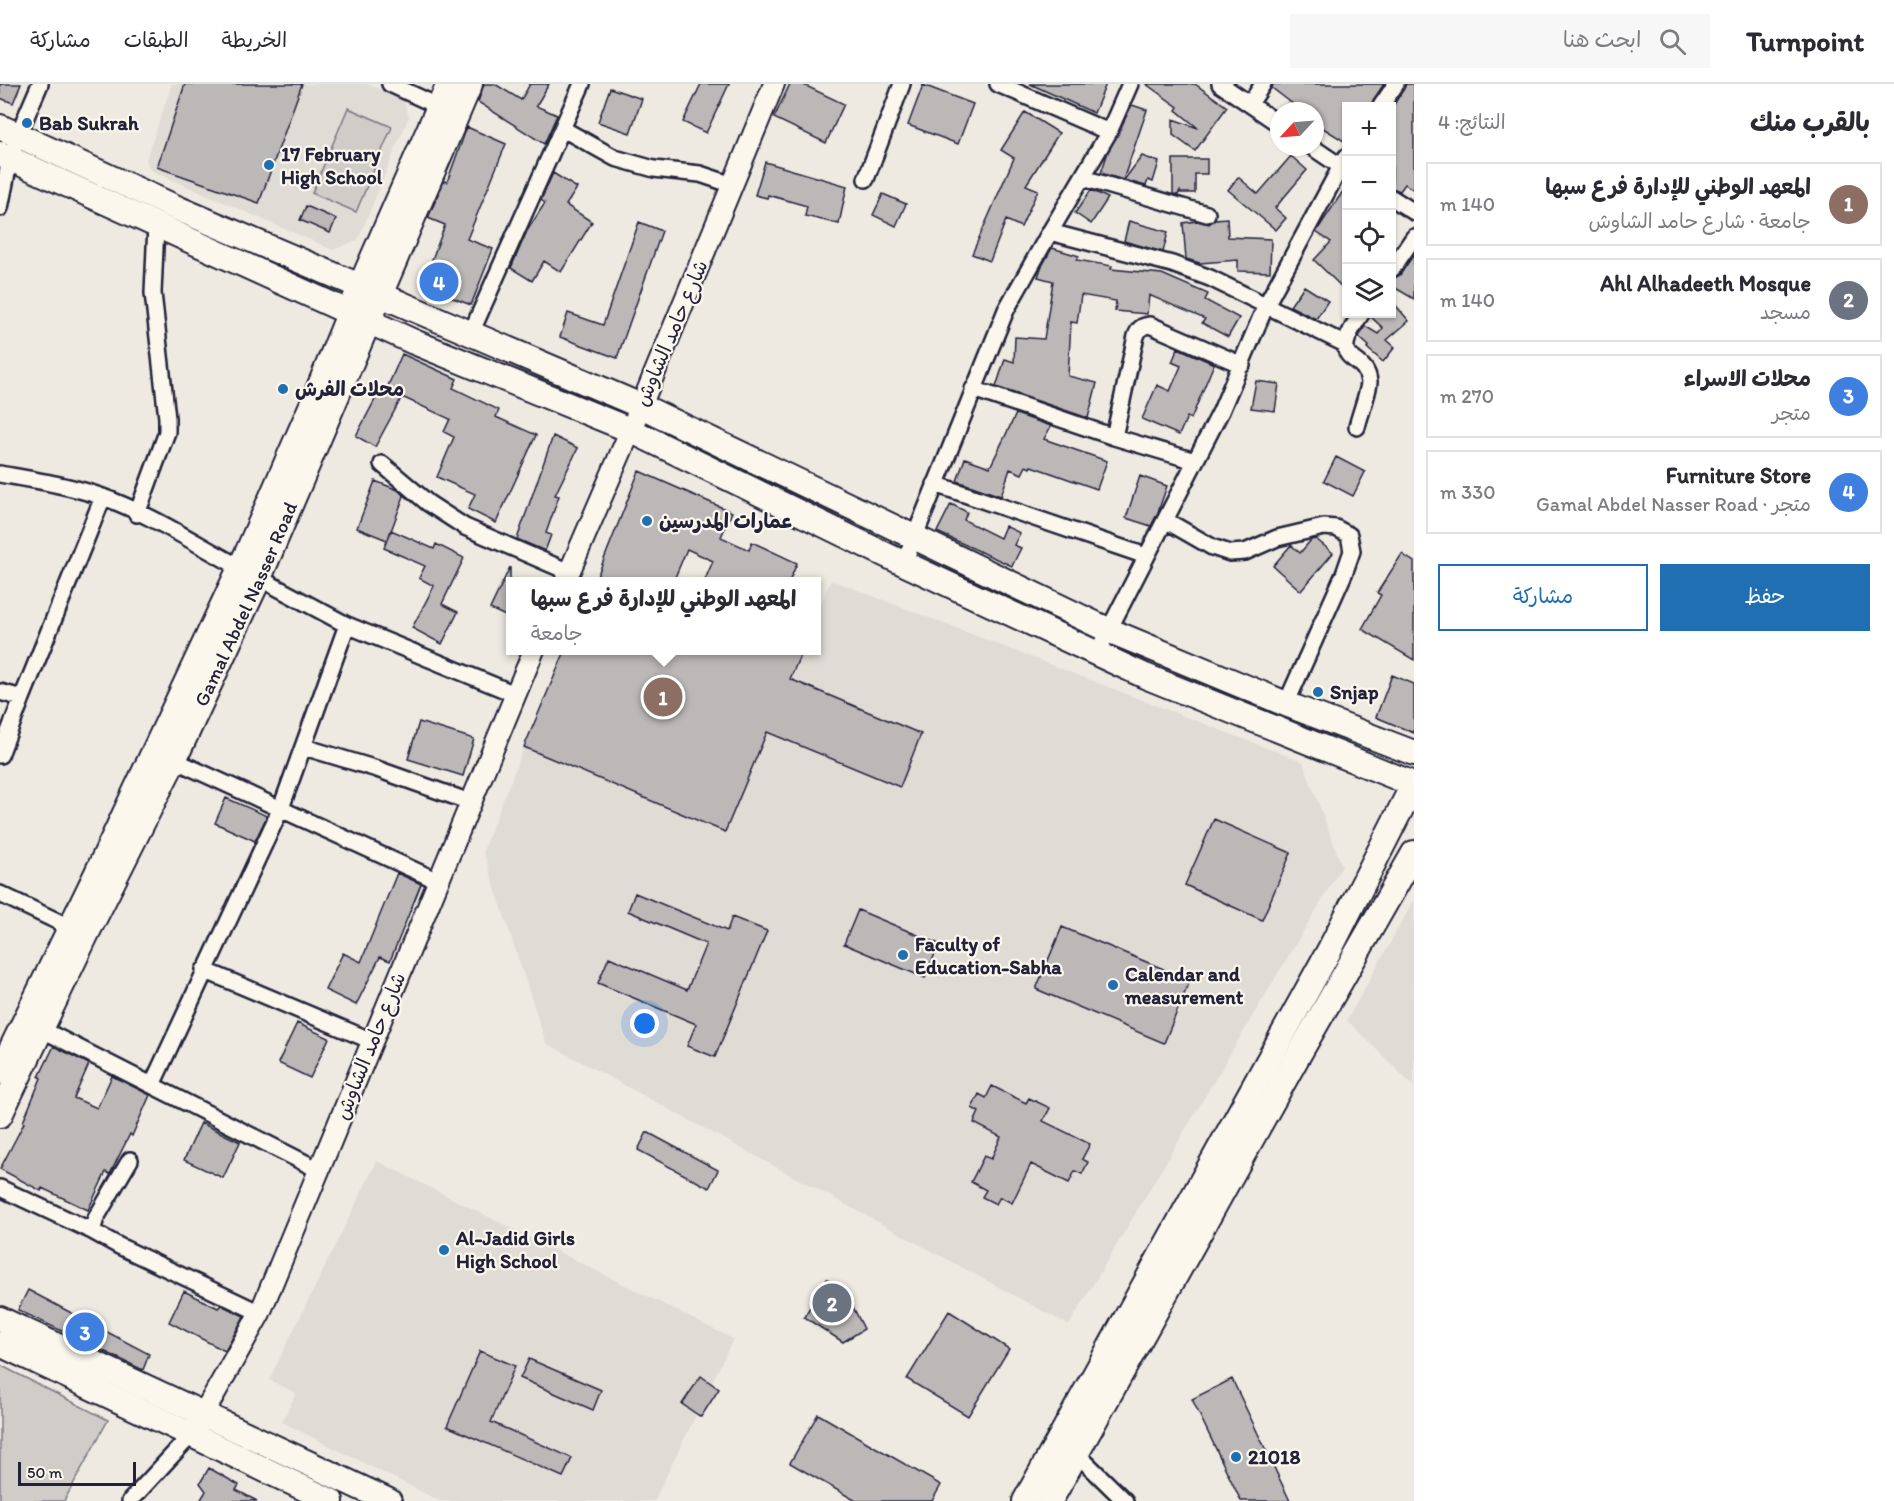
<!DOCTYPE html>
<html lang="ar">
<head>
<meta charset="utf-8">
<style>
	:root { --surface:#fff; --page:#f7f7f7; --text:#2b2b33; --muted:#7c7c81; --line:#e1e1e2; --accent:#1f6fb2 }
	body { margin:0; font-family:Itim,"Playpen Sans Arabic",sans-serif; background:var(--page); color:var(--text); direction:rtl }
	.controls { position:absolute; right:18px; top:18px; display:grid; overflow:hidden; border-radius:0px; box-shadow:0 2px 4px #0004 }
	.controls button { width:54px; height:54px; display:grid; place-items:center; padding:0; border:0; border-bottom:2px solid var(--line); background:var(--surface); color:var(--text); font:30px sans-serif }
	.compass { position:absolute; left:1270px; top:18px; width:54px; height:54px; border-radius:50%; background:var(--surface); box-shadow:0 2px 4px #0004; rotate:244deg }
	.scale { position:absolute; left:18px; bottom:15px; width:118px; box-sizing:border-box; padding-left:6px; border:3px solid #22223b; border-top:0; font-size:16px; line-height:21px; white-space:nowrap; color:#22223b; -webkit-text-stroke:4px #fbf7ec; paint-order:stroke }
	.you { position:absolute; left:645px; top:940px; width:21px; height:21px; margin:-15px; border:4px solid #fff; border-radius:50%; background:#1a73e8; box-shadow:0 0 0 9px #1a73e833 }
	.badge { display:grid; place-items:center; width:39px; height:39px; border-radius:50%; background:var(--accent); color:#fff; font-size:20px; font-weight:700 }
	.pin { position:absolute; translate:-50% -50%; border:3px solid #fff; box-shadow:0 2px 6px #0006 }
	.popup { position:absolute; left:506px; top:493px; width:315px; height:78px; box-sizing:border-box; display:grid; place-content:center; border-radius:0px; background:var(--surface); filter:drop-shadow(0 2px 4px #0005); font-size:20px; white-space:nowrap; color:var(--muted) }
	.popup b { font-size:22px; color:var(--text) }
	.popup::after { content:''; position:absolute; left:50%; top:100%; margin-left:-12px; border:12px solid transparent; border-top-color:var(--surface) }
	.list { margin:0; padding:0; list-style:none }
	h2 { display:flex; justify-content:space-between; align-items:center; height:78px; margin:0; padding:0 24px; font-size:26px }
	h2 small { font-size:20px; font-weight:400; color:var(--muted) }
	.list li { display:grid; grid-template-columns:39px 1fr auto; gap:18px; align-items:center; box-sizing:border-box; height:84px; margin:0 12px 12px; padding:0 12px; border:2px solid var(--line); border-radius:0px }
	.list b { display:block; font-size:22px; white-space:nowrap }
	.list p { margin:0; font-size:20px; white-space:nowrap; color:var(--muted) }
	.list em { font-size:20px; font-style:normal; color:var(--muted) }
	.actions { display:flex; gap:12px; padding:18px 24px }
	.actions a { flex:1; padding:14px 0; border:2px solid var(--accent); border-radius:0px; text-align:center; font-size:21px; color:var(--accent) }
	.actions .main { background:var(--accent); color:#fff }
	.icon { flex:none; width:33px; height:33px; fill:none; stroke:currentColor; stroke-width:2; stroke-linecap:round; stroke-linejoin:round }
	.map { position:relative; flex:none; width:1414px; height:1417px; overflow:hidden; direction:ltr }
	header { display:flex; align-items:center; gap:36px; box-sizing:border-box; height:84px; padding:0 30px; background:var(--surface); border-bottom:2px solid var(--line) }
	header strong { font-size:28px }
	nav { display:flex; gap:33px; margin-inline-start:auto; font-size:21px }
	.search { width:420px; height:54px; background:var(--page); display:flex; align-items:center; gap:15px; box-sizing:border-box; padding:0 21px; border-radius:0px; color:var(--muted); font-size:22px }
	main { display:flex }
	aside { flex:1; background:var(--surface) }
	.map>svg:first-child { display:block }
	.built { fill:#dfdbd5 }
	.green { fill:#d0cdc9; stroke:#797882; stroke-width:1.5 }
	.building { fill:#bcb8b8; stroke:#22223b; stroke-width:1.5 }
	.lines { fill:none; stroke-linecap:round; stroke-linejoin:round }
	.minor-casing { stroke:#22223b; stroke-width:20 }
	.tertiary-casing { stroke:#22223b; stroke-width:24 }
	.primary-casing { stroke:#22223b; stroke-width:28 }
	.minor { stroke:#fbf7ec; stroke-width:15 }
	.tertiary { stroke:#fbf7ec; stroke-width:20 }
	.primary { stroke:#fbf7ec; stroke-width:24 }
	.poi-dot { fill:#1f6fb2; stroke:#fbf7ec; stroke-width:2 }
	.labels { text-anchor:middle; dominant-baseline:central; stroke-width:4.5; stroke-linejoin:round; paint-order:stroke }
	.poi-label { font-size:20px; font-weight:bold; fill:#22223b; stroke:#fbf7ec; text-anchor:start }
	.street-label { font-size:20px; fill:#22223b; stroke:#fbf7ec }
</style>
</head>
<body>
<header>
<strong>Turnpoint</strong>
<div class="search"><svg class="icon" aria-label="search" viewBox="0 0 24 24"><circle cx="10" cy="10" r="6"/><path d="M15 15l6 6"/></svg>ابحث هنا</div>
<nav><a>الخريطة</a><a>الطبقات</a><a>مشاركة</a></nav>
</header>
<main>
<aside>
<h2>بالقرب منك<small>النتائج: 4</small></h2>
<ul class="list">
<li><span class="badge" style="background:#8d6e63">1</span><div><b>المعهد الوطني للإدارة فرع سبها</b><p>جامعة · شارع حامد الشاوش</p></div><em>140 m</em></li>
<li><span class="badge" style="background:#6b7280">2</span><div><b>Ahl Alhadeeth Mosque</b><p>مسجد</p></div><em>140 m</em></li>
<li><span class="badge" style="background:#3f7fe0">3</span><div><b>محلات الاسراء</b><p>متجر</p></div><em>270 m</em></li>
<li><span class="badge" style="background:#3f7fe0">4</span><div><b>Furniture Store</b><p>متجر · Gamal Abdel Nasser Road</p></div><em>330 m</em></li>
</ul>
<div class="actions"><a class="main">حفظ</a><a>مشاركة</a></div>
</aside>
<div class="map">
<svg width="1414" height="1417" viewBox="0 0 1414 1417">
	<rect width="100%" height="100%" fill="#eeeae2"/>
	<filter id="ink" filterUnits="userSpaceOnUse"><feTurbulence type="fractalNoise" baseFrequency=".0167" numOctaves="2"/><feDisplacementMap in="SourceGraphic" scale="12" xChannelSelector="R" yChannelSelector="G"/><feConvolveMatrix kernelMatrix="1 2 1 2 8 2 1 2 1" color-interpolation-filters="sRGB"/></filter>
	<g filter="url(#ink)">
		<path class="built" d="M 172,0 L 367,0 L 402,14 L 409,32 L 358,156 L 333,166 L 150,86 L 146,76 Z
			M 831,496 L 1303,678 L 1342,782 L 1069,1241 L 546,959 L 483,767 L 524,663 L 725,748 L 802,567 L 816,566 L 816,532 Z
			M 1414,816 L 1414,1003 L 1347,936 Z
			M 377,1077 L 733,1255 L 654,1417 L 440,1417 L 282,1338 L 296,1309 L 269,1296 Z"/>
		<path class="green" d="M 348,24 L 392,43 L 356,128 L 312,109 Z
			M 0,1281 L 108,1336 L 64,1417 L 0,1417 Z"/>
		<path class="building" d="M 0,0 L 21,0 L 13,19 L 0,14 Z
			M 185,0 L 302,0 L 259,119 L 157,83 Z
			M 484,0 L 495,0 L 521,16 L 530,0 L 549,0 L 536,22 L 557,31 L 544,60 L 478,18 Z
			M 701,0 L 729,0 L 706,49 L 683,38 Z
			M 790,0 L 802,0 L 844,20 L 826,59 L 774,34 Z
			M 1030,0 L 1106,0 L 1094,29 Z
			M 1146,0 L 1195,0 L 1227,23 L 1195,67 L 1173,51 L 1173,35 L 1198,44 L 1176,26 L 1178,23 Z
			M 1273,0 L 1384,0 L 1373,16 L 1371,22 L 1347,22 L 1347,59 L 1315,39 L 1315,27 L 1302,27 L 1272,4 Z
			M 1406,0 L 1414,0 L 1414,106 L 1405,100 L 1400,107 L 1392,104 L 1392,24 Z
			M 923,1 L 973,20 L 958,60 L 908,41 Z
			M 610,4 L 642,15 L 630,49 L 598,38 Z
			M 1132,21 L 1147,26 L 1123,96 L 1101,89 L 1108,68 Z
			M 1025,28 L 1059,49 L 1026,101 L 1038,106 L 1021,143 L 1006,136 L 990,177 L 972,170 L 1014,74 L 1001,66 Z
			M 467,43 L 506,60 L 467,155 L 493,165 L 471,221 L 422,202 L 445,141 L 428,134 L 444,97 L 447,98 Z
			M 1142,72 L 1159,78 L 1153,98 L 1148,96 L 1146,102 L 1124,96 Z
			M 1291,72 L 1307,86 L 1275,124 L 1286,134 L 1276,146 L 1228,106 L 1238,93 L 1258,110 Z
			M 1173,75 L 1207,75 L 1207,90 L 1195,90 L 1195,109 L 1180,109 L 1180,106 L 1178,111 L 1173,110 Z
			M 765,78 L 847,102 L 839,140 L 805,132 L 807,122 L 768,111 L 767,114 L 755,111 Z
			M 553,89 L 577,104 L 566,121 L 592,138 L 561,188 L 544,177 L 532,197 L 511,184 L 527,147 L 545,119 L 541,116 Z
			M 1347,101 L 1347,208 L 1314,176 L 1331,158 L 1316,148 Z
			M 1091,106 L 1108,114 L 1091,140 L 1075,129 Z
			M 883,110 L 906,120 L 896,142 L 873,131 Z
			M 306,122 L 336,135 L 330,149 L 300,136 Z
			M 1227,134 L 1228,153 L 1271,155 L 1270,188 L 1238,187 L 1238,176 L 1200,179 L 1186,175 L 1183,139 L 1197,137 L 1209,140 L 1215,135 Z
			M 1129,137 L 1168,148 L 1163,168 L 1124,157 Z
			M 639,138 L 662,147 L 617,274 L 560,253 L 568,229 L 603,241 Z
			M 1052,164 L 1079,172 L 1077,176 L 1112,182 L 1111,185 L 1162,190 L 1208,210 L 1205,216 L 1239,234 L 1228,253 L 1202,239 L 1205,235 L 1149,211 L 1147,230 L 1115,227 L 1116,217 L 1081,211 L 1077,239 L 1071,238 L 1068,292 L 1097,299 L 1088,334 L 996,303 L 1005,275 L 1014,278 L 1015,253 L 1044,255 L 1053,197 L 1038,193 L 1041,184 Z
			M 1414,170 L 1414,215 L 1392,202 L 1392,195 L 1400,191 Z
			M 1304,202 L 1328,217 L 1316,235 L 1290,222 Z
			M 1392,217 L 1409,237 L 1387,256 L 1395,263 L 1383,278 L 1367,264 L 1369,262 L 1359,253 L 1365,242 L 1378,250 L 1383,244 L 1370,232 L 1371,230 L 1392,230 Z
			M 1178,264 L 1214,280 L 1191,335 L 1187,333 L 1179,351 L 1142,335 L 1157,301 L 1170,307 L 1181,282 L 1172,278 Z
			M 402,270 L 457,295 L 453,304 L 499,326 L 496,333 L 536,351 L 496,439 L 468,425 L 475,410 L 437,393 L 454,353 L 444,348 L 450,335 L 402,313 L 375,363 L 356,352 L 379,308 L 384,311 Z
			M 1256,297 L 1279,300 L 1275,327 L 1251,324 Z
			M 1016,330 L 1051,342 L 1044,355 L 1107,377 L 1097,405 L 1031,382 L 1030,384 L 1026,382 L 1022,390 L 1010,385 L 1001,412 L 957,397 L 965,374 L 990,383 Z
			M 553,352 L 578,364 L 555,411 L 559,412 L 546,449 L 551,451 L 545,467 L 517,455 Z
			M 1336,373 L 1365,388 L 1353,412 L 1324,397 Z
			M 639,387 L 732,428 L 721,453 L 749,466 L 752,458 L 797,479 L 789,498 L 704,498 L 713,477 L 687,465 L 673,498 L 595,498 Z
			M 1140,392 L 1167,402 L 1158,428 L 1151,442 L 1126,434 Z
			M 375,397 L 398,406 L 404,412 L 388,455 L 391,446 L 434,465 L 436,460 L 464,474 L 442,520 L 458,528 L 442,560 L 412,544 L 434,502 L 419,494 L 425,482 L 384,464 L 387,456 L 357,444 Z
			M 951,420 L 967,428 L 964,436 L 1000,454 L 1005,442 L 1020,449 L 1014,461 L 1021,464 L 1012,482 L 937,448 Z
			M 1316,455 L 1333,469 L 1301,507 L 1273,482 L 1291,461 L 1300,469 L 1311,456 Z
			M 1402,470 L 1414,478 L 1414,576 L 1362,545 L 1381,511 L 1377,509 Z
			M 510,483 L 510,534 L 490,525 Z
			M 565,567 L 802,567 L 790,595 L 921,650 L 900,703 L 767,648 L 725,748 L 524,663 Z
			M 1392,591 L 1414,600 L 1414,649 L 1376,633 Z
			M 419,638 L 474,655 L 463,692 L 408,675 Z
			M 226,714 L 267,732 L 255,757 L 215,739 Z
			M 1214,735 L 1291,769 L 1262,836 L 1185,801 Z
			M 397,789 L 421,800 L 390,877 L 380,873 L 356,921 L 325,906 L 343,869 L 361,878 Z
			M 635,809 L 727,847 L 732,833 L 767,847 L 715,973 L 687,962 L 696,940 L 598,899 L 609,873 L 687,906 L 706,860 L 628,827 Z
			M 858,826 L 939,860 L 925,894 L 844,860 Z
			M 1062,843 L 1190,896 L 1164,959 L 1036,905 Z
			M 297,939 L 329,954 L 310,994 L 278,979 Z
			M 54,962 L 89,980 L 74,1014 L 97,1024 L 112,992 L 150,1011 L 132,1052 L 130,1050 L 110,1090 L 106,1088 L 88,1126 L 42,1104 L 41,1107 L 0,1085 L 24,1039 L 23,1038 L 41,994 L 39,993 Z
			M 992,1002 L 1026,1019 L 1029,1014 L 1050,1024 L 1043,1037 L 1090,1060 L 1082,1075 L 1088,1078 L 1082,1090 L 1075,1087 L 1069,1099 L 1031,1080 L 1012,1119 L 1000,1113 L 996,1120 L 982,1113 L 986,1106 L 971,1098 L 984,1072 L 991,1075 L 1001,1053 L 974,1039 L 979,1028 L 972,1024 L 979,1010 L 986,1014 Z
			M 201,1039 L 240,1058 L 223,1094 L 184,1076 Z
			M 647,1048 L 718,1086 L 709,1104 L 638,1066 Z
			M 827,1195 L 844,1205 L 864,1245 L 843,1258 L 804,1233 Z
			M 28,1206 L 149,1270 L 143,1286 L 18,1226 Z
			M 184,1207 L 218,1224 L 221,1221 L 244,1232 L 225,1267 L 169,1238 Z
			M 949,1227 L 1009,1265 L 968,1332 L 907,1295 Z
			M 480,1267 L 515,1282 L 491,1338 L 572,1374 L 563,1393 L 447,1342 Z
			M 529,1275 L 601,1306 L 593,1326 L 520,1294 Z
			M 701,1292 L 719,1305 L 701,1333 L 682,1320 Z
			M 1232,1295 L 1290,1417 L 1241,1417 L 1192,1315 Z
			M 818,1330 L 941,1401 L 932,1417 L 856,1417 L 790,1379 Z
			M 209,1384 L 239,1401 L 236,1406 L 257,1417 L 200,1417 L 206,1407 L 200,1399 Z"/>
		<g class="lines">
			<defs>
				<path id="minor" d="M 390,0 L 440,23
					M 998,0 L 1109,48
					M 1220,0 L 1279,40
					M 1250,20 L 1263,0
					M 1381,22 L 1396,0
					M 563,45 L 615,74 L 654,85 L 700,90 L 733,101
					M 1312,63 L 1346,86
					M 1083,94 L 1207,130
					M 866,95 L 902,0
					M 1392,114 L 1414,128
					M 0,124 L 10,74 L 18,51 L 40,0
					M 1050,148 L 1172,180 L 1210,194 L 1345,260
					M 1392,185 L 1414,153
					M 471,249 L 582,0
					M 973,305 L 1114,353 L 1195,377
					M 1357,343 C 1359,333 1369,307 1369,298 C 1366,265 1324,285 1361,230
					M 1114,353 L 1136,252 C 1139,245 1141,242 1150,241 L 1242,281
					M 382,380 L 428,419 L 465,443 L 569,488
					M 0,390 C 34,396 67,401 100,412 C 147,428 196,460 241,484
					M 935,400 L 1146,472
					M 137,430 L 167,348 L 167,334 L 153,209 L 156,141
					M 1165,436 L 1212,463 L 1230,469 L 1245,468 L 1277,454 L 1324,443 L 1336,444 L 1349,451 L 1352,467 L 1344,490 L 1286,620
					M 904,479 L 1006,226 L 1050,148 L 1109,48 L 1130,0
					M 259,494 L 347,541 L 515,610
					M 1097,569 L 1221,327 L 1266,221 L 1346,73
					M 0,608 L 22,614 L 103,413
					M 304,663 L 377,685 L 470,718
					M 0,671 L 22,614
					M 174,676 L 438,797
					M 0,810 L 78,847
					M 204,886 L 372,957
					M 41,945 L 319,1086
					M 152,1001 L 281,724 L 347,541
					M 130,1076 L 96,1134 L 92,1147 L 119,1162 L 260,1229
					M 0,1104 L 92,1147
					M 1076,1369 L 1125,1417
					M 130,1417 L 191,1351"/>
				<path id="tertiary" d="M 565,498 L 641,322 L 774,0
					M 197,1341 L 260,1229 L 534,566"/>
				<g id="primary">
					<path d="M 0,43 L 179,125 L 641,322 L 1108,546 L 1286,620 L 1414,669"/>
					<path d="M 0,70 L 414,258 L 630,346 L 886,471 L 1145,592 L 1408,698"/>
					<path d="M 0,988 L 96,791 L 248,467 L 314,316 L 360,203 L 449,0"/>
					<path id="s1" d="M 0,1031 L 86,851 L 174,676 L 259,494 L 470,0"/>
					<path d="M 0,1235 L 389,1417"/>
					<path d="M 0,1260 L 331,1417"/>
					<path d="M 1025,1417 L 1330,865 L 1410,707"/>
					<path d="M 1050,1417 L 1295,977 L 1414,769"/>
				</g>
			</defs>
			<use href="#minor" class="minor-casing"/>
			<use href="#tertiary" class="tertiary-casing"/>
			<use href="#primary" class="primary-casing"/>
			<use href="#minor" class="minor"/>
			<use href="#tertiary" class="tertiary"/>
			<use href="#primary" class="primary"/>
		</g>
	</g>
	<g class="poi-dot">
		<circle cx="27" cy="39" r="6"/>
		<circle cx="269" cy="81" r="6"/>
		<circle cx="283" cy="305" r="6"/>
		<circle cx="647" cy="437" r="6"/>
		<circle cx="1318" cy="608" r="6"/>
		<circle cx="903" cy="871" r="6"/>
		<circle cx="1113" cy="901" r="6"/>
		<circle cx="444" cy="1166" r="6"/>
		<circle cx="1236" cy="1373" r="6"/>
	</g>
	<g class="labels">
		<g class="poi-label">
			<text x="39" y="39">Bab Sukrah</text>
			<text x="281" y="70">17 February<tspan x="281" dy="23">High School</tspan></text>
			<text x="295" y="305">محلات الفرش</text>
			<text x="659" y="437">عمارات المدرسين</text>
			<text x="1330" y="608">Snjap</text>
			<text x="915" y="860">Faculty of<tspan x="915" dy="23">Education-Sabha</tspan></text>
			<text x="1125" y="890">Calendar and<tspan x="1125" dy="23">measurement</tspan></text>
			<text x="456" y="1154">Al-Jadid Girls<tspan x="456" dy="23">High School</tspan></text>
			<text x="1248" y="1373">21018</text>
		</g>
		<g class="street-label">
			<text transform="translate(671 249) rotate(-67)">شارع حامد الشاوش</text>
			<text stroke="none"><textPath href="#s1" startOffset="567">Gamal Abdel Nasser Road</textPath></text>
			<text transform="translate(370 962) rotate(-68)">شارع حامد الشاوش</text>
		</g>
	</g>
</svg>
<div class="controls">
<button>+</button>
<button>−</button>
<button><svg class="icon" aria-label="locate" viewBox="0 0 24 24"><circle cx="12" cy="12" r="6"/><path d="M12 2v4M12 18v4M2 12h4M18 12h4"/></svg></button>
<button><svg class="icon" aria-label="layers" viewBox="0 0 24 24"><path d="M12 4l9 5-9 5-9-5zM3 14l9 5 9-5"/></svg></button>
</div>
<svg class="compass" viewBox="-18 -18 36 36"><path d="M0-13l5 13h-10z" fill="#e53935"/><path d="M0 13l5-13h-10z" fill="#7c7c81"/></svg>
<div class="scale">50 m</div>
<div class="you"></div>
<div class="pin badge" style="left:663px;top:613px;background:#8d6e63">1</div>
<div class="popup"><b>المعهد الوطني للإدارة فرع سبها</b>جامعة</div>
<div class="pin badge" style="left:832px;top:1219px;background:#6b7280">2</div>
<div class="pin badge" style="left:85px;top:1248px;background:#3f7fe0">3</div>
<div class="pin badge" style="left:439px;top:198px;background:#3f7fe0">4</div>
</div>
</main>
</body>
</html>
